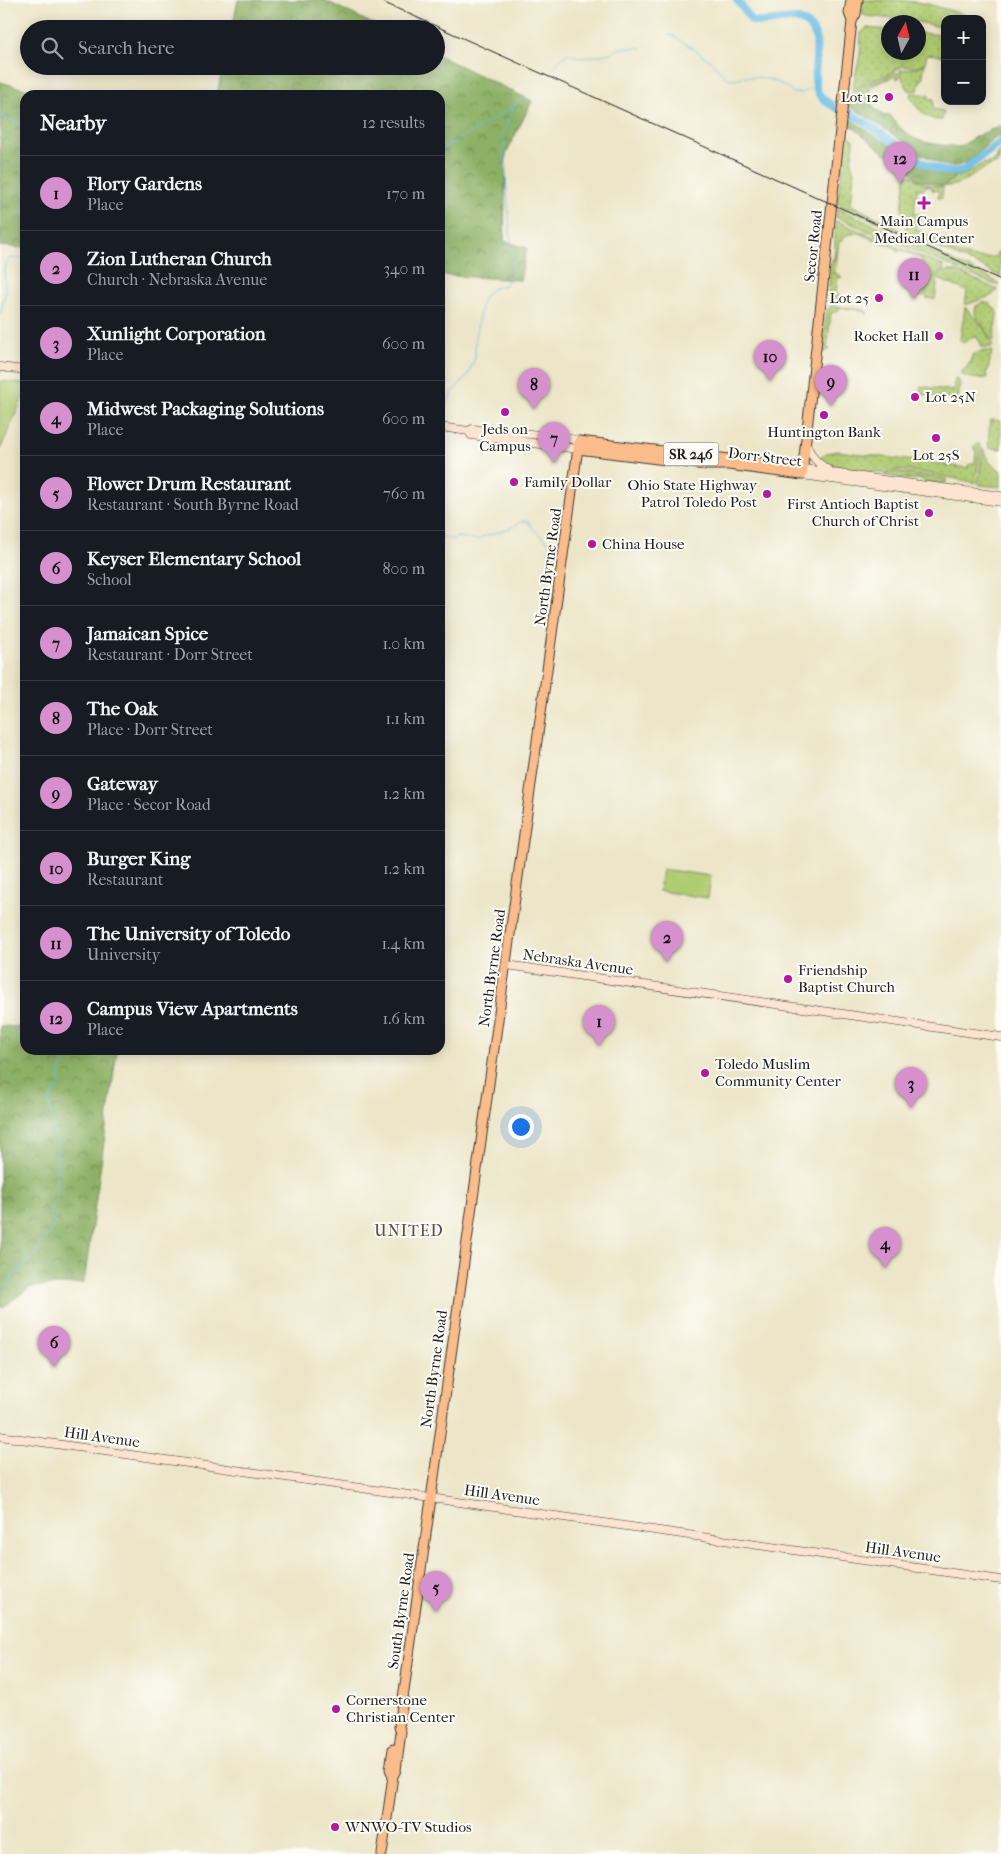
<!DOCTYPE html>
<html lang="en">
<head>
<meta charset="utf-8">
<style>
	:root { --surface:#171b24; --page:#20242c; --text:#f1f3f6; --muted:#9ea1a6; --line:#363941; --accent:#d690ce }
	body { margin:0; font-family:"IM FELL French Canon",serif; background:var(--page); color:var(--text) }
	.controls { position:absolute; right:15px; top:15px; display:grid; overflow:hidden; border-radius:10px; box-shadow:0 2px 12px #0003 }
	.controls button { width:45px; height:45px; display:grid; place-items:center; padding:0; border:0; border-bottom:1px solid var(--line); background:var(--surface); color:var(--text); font:25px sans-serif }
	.compass { position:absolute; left:881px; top:15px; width:45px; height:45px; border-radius:50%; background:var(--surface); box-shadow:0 2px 12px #0003; rotate:8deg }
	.you { position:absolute; left:520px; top:1126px; width:18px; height:18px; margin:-12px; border:4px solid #fff; border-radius:50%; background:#1a73e8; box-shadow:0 0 0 8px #1a73e833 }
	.badge { display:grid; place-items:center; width:32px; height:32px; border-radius:50%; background:var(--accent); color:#111; font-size:16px; font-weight:700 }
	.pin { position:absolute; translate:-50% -41px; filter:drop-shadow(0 1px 2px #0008) }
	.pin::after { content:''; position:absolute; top:26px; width:18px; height:15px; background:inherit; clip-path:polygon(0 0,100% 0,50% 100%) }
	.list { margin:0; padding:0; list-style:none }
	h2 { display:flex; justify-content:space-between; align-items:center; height:65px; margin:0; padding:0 20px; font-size:21px }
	h2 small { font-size:16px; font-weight:400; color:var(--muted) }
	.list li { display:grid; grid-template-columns:32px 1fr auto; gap:15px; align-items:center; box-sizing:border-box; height:75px; padding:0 20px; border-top:1px solid var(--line) }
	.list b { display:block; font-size:19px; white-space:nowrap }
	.list p { margin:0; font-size:16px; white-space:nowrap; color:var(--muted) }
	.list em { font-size:16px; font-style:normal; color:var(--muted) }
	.icon { flex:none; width:28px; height:28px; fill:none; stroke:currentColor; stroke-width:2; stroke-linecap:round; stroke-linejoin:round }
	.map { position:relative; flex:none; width:1001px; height:1854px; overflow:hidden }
	.search { position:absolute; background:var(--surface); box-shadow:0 2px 12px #0003; left:20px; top:20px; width:425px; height:55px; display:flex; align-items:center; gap:12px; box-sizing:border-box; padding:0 18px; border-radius:28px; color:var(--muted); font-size:19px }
	.panel { position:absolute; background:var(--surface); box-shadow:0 2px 12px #0003; left:20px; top:90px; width:425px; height:965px; border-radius:15px }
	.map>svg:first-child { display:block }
	.grass { fill:url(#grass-dots); stroke:#667448 }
	.forest { fill:url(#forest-crowns); stroke:#546640 }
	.park { fill:#b0cc73; stroke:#667448 }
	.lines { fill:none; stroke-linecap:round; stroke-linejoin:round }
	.stream { stroke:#68bce4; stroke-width:1 }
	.river { stroke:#68bce4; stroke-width:8 }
	.secondary-casing { stroke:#3b3a36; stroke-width:9 }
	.primary-casing { stroke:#3b3a36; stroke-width:11 }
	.secondary { stroke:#fde4d0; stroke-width:8 }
	.primary { stroke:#f9bc8a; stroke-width:9 }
	.rail { stroke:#1c1c1c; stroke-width:1 }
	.poi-dot { fill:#b5179e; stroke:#fdfcf7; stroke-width:2 }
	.labels { text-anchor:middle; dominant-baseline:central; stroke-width:4; stroke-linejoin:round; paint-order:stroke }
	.shield { fill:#fdfcf7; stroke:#605f5e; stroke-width:1 }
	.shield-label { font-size:14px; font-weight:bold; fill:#1c1c1c }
	.poi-label { font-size:15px; fill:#1c1c1c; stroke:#fdfcf7; text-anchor:start }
	.street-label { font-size:15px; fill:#1c1c1c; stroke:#fdfcf7 }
	.neighbourhood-label { font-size:16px; letter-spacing:1px; fill:#684a45; stroke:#fdfcf7 }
</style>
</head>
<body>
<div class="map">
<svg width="1001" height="1854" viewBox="0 0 1001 1854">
	<defs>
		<pattern id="grass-dots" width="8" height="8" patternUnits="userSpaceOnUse" patternTransform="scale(1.25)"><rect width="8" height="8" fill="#b0cc73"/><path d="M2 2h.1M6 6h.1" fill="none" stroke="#97af63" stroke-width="1.8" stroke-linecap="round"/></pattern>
		<pattern id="forest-crowns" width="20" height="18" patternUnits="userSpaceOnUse" patternTransform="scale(1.25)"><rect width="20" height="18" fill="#8cb065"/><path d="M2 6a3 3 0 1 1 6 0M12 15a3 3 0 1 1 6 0" fill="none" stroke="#728e52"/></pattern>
	</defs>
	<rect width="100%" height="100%" fill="#fdfcf7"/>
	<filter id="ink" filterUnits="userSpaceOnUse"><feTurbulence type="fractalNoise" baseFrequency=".02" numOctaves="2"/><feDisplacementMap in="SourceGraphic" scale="10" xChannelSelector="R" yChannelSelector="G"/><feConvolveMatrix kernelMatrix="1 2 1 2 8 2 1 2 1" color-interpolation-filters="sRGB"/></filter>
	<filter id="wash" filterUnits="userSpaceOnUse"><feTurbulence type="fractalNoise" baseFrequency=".0096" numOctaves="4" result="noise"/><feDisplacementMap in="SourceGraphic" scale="20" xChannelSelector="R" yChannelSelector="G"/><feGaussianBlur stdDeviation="1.12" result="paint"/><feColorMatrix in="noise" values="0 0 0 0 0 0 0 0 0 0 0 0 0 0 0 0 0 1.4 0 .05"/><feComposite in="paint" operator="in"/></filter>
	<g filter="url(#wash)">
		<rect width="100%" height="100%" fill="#ece5c7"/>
		<path class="grass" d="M 862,0 L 900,0 L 928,4 L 979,19 L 945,19 L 945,28 L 913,21 L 866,16 L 862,14 L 863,10 L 861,10 Z
			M 867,28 L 888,30 L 888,52 L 918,52 L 919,33 L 943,35 L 945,37 L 945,56 L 927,54 L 925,63 L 914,67 L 903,66 L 884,76 L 869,80 L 856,89 L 852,90 L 860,55 L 861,33 Z
			M 925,64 L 922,80 L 920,80 L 918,91 L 908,90 L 900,73 L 900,70 L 916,68 Z
			M 895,72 L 898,73 L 900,77 L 897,79 L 895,76 L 869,87 L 870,91 L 865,93 L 866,97 L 856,99 L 850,98 L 851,94 L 870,82 L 884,78 Z
			M 911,93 L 929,95 L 928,98 L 934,99 L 933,109 L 944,111 L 942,120 C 927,121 916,108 910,95 Z
			M 849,136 L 852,138 L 854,143 L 851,163 L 854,171 L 851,205 L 905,232 L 906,225 L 900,222 L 903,217 L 902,209 L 906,175 L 911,175 C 920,185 931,185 943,187 L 942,198 L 938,198 L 939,191 L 932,190 L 932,187 L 925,186 L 924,189 L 917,189 L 914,214 L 923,215 L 918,222 L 914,220 L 913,223 L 917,225 L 915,229 L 939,240 L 942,237 C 949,239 949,244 950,250 C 966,257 979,261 997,256 L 996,253 L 1000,252 L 1001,277 C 990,272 981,265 970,262 L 837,204 L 846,137 Z
			M 1001,149 L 998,163 C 979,167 963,188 944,186 L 956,176 L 964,175 L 984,163 L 986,164 L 988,162 L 989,164 L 997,159 L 997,155 Z
			M 837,208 L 990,278 L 999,284 L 995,285 L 836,217 Z
			M 836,221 L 943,266 L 944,270 C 932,276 926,283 924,296 L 916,297 L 922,259 L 901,250 L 898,253 L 898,249 L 855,232 L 853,235 L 851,233 L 842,238 L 843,241 L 839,241 L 835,273 L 842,277 L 838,278 L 836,293 L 841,296 L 841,299 L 831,297 L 828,293 L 832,259 L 834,259 Z
			M 949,271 L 956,271 L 998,290 L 991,296 L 965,305 L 967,291 L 938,279 L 935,299 L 926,298 C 926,284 934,274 949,271 Z
			M 983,302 L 991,304 L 997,312 L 994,340 L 992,341 L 987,331 L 976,317 L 975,311 L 976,306 Z
			M 831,306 L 865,310 L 868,314 L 866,314 L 865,311 L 840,307 L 838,311 L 831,313 L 827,348 L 830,349 L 824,352 L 822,351 L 827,311 Z
			M 965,307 L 985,330 L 993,346 L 992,347 L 980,347 L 980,342 L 975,335 L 963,343 L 960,340 Z
			M 984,351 L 992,351 L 988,371 L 986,371 L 987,378 C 978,379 967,379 960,373 L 968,366 L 969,363 L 971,363 L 972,355 Z
			M 955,379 L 958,379 L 960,384 L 958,400 L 920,394 L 921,386 L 953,391 Z
			M 992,420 L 1001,421 L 1001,449 L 990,448 L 988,443 L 990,421 Z
			M 976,444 L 979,444 L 981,448 L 975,483 C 950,477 924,472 898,470 C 893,470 888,473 883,473 C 868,472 829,468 819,459 L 827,453 L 838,451 L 968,468 L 968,465 L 975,463 L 976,450 L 973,448 Z
			M 983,449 L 989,462 L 1001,471 L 1001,487 L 980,485 L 978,483 Z
			M 896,472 L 941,478 L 947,479 L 946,483 L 927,482 L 921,479 L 904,479 L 884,475 Z"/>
		<path class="forest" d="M 238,0 L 324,0 L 383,29 L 232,29 Z
			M 436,54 L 532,101 L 506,154 L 504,241 L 527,248 L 520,280 L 440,275 L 440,95 L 217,95 L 223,66 L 436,66 Z
			M 0,82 L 46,95 L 25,95 L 25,248 L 0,246 Z
			M 869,96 L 875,110 L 878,110 L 884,116 L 890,115 C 910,145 928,143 960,147 L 975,137 L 1001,125 L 1001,135 C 981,145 970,172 944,165 C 935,163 928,155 919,154 L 917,151 L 910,146 L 863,114 L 849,107 L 850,98 L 856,99 Z
			M 848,118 L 915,162 L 934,171 L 956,176 L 944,186 L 918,180 L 903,163 L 883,152 L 852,126 L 847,124 Z
			M 0,1026 L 25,1027 L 25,1050 L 117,1050 L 84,1283 L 30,1287 L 2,1308 L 0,1305 Z"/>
		<path class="park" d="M 0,381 L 25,384 L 25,392 L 0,450 Z
			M 662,869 L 711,876 L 708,898 L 659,891 Z"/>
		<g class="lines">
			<path class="stream" d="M 668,35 L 672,35 C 687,45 703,54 717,67 C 721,72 724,78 731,79 C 736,79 742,77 747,77 C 763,76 782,81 793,93 L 801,93 L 816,87
				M 553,68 L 568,53 L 580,58 L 608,54 L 621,48 L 642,48
				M 0,115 L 25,125
				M 440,149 L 467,135 L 513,107
				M 0,315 L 6,291 L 4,270 L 9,258 L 25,258
				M 444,408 L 453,392 L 468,375 L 475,358 L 475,337 L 483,298 L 491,289 L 505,285 L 513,273 L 503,134 L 514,106 L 525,96
				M 440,536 L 454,540 L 457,537 L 480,540 L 482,537 L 508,529 L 523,521 L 528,521 C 533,532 544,536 552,546
				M 0,1293 L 38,1248 L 55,1224 L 50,1213 L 56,1193 L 58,1156 L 49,1100 L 59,1088 L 60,1072 L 72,1050"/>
			<path class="river" d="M 737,0 L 752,21 C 769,27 794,10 810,27 C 825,42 808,76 819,94 C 826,105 843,110 854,116 C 884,131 909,160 941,170 C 949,173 956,172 964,170 L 1001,142"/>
		</g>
	</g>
	<g filter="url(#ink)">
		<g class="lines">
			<defs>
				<path id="secondary" d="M 0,367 L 25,370
					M 440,427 L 469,431 L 472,429 L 563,437 L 579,441
					M 469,431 L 471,435 L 578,449
					M 806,443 C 811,457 818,464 830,471
					M 803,469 L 1001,496
					M 802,475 L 1001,502
					M 507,965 L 1001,1037
					M 0,1436 L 1001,1580"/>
				<path id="primary" d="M 851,0 L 849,13 L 852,21
					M 578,449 L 705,465 L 729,465 L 802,475 L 852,21 L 856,14 L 858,0
					M 393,1776 L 390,1769 L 393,1749
					M 382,1854 L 393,1776 L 396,1770 L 401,1732 L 399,1727 C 456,1298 523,870 579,441 L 797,467 L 803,469"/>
			</defs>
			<use href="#secondary" class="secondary-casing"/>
			<use href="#primary" class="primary-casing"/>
			<use href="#secondary" class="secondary"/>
			<use href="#primary" class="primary"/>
			<path class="rail" d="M 378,0 L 1001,280"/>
		</g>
	</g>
	<g class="poi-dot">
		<circle cx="889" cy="97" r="5"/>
		<path d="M921.5 195.5h5v5h5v5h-5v5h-5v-5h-5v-5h5z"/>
		<circle cx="879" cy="298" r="5"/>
		<circle cx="939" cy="336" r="5"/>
		<circle cx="915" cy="397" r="5"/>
		<circle cx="505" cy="412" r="5"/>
		<circle cx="824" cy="415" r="5"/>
		<circle cx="936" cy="438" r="5"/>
		<circle cx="514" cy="482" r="5"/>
		<circle cx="767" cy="494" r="5"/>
		<circle cx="929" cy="513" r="5"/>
		<circle cx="592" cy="544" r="5"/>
		<circle cx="788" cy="979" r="5"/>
		<circle cx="705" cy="1073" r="5"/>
		<circle cx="336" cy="1709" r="5"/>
		<circle cx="335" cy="1827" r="5"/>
	</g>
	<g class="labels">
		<rect class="shield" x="663.5" y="442.5" width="55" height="23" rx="4"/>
		<g class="shield-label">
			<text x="691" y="454">SR 246</text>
		</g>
		<g class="poi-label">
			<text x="879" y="97" text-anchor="end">Lot 12</text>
			<text x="924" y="221" text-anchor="middle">Main Campus<tspan x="924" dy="17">Medical Center</tspan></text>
			<text x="869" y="298" text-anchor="end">Lot 25</text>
			<text x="929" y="336" text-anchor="end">Rocket Hall</text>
			<text x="925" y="397">Lot 25N</text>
			<text x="505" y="429" text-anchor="middle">Jeds on<tspan x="505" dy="17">Campus</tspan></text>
			<text x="824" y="432" text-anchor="middle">Huntington Bank</text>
			<text x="936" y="455" text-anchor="middle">Lot 25S</text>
			<text x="524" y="482">Family Dollar</text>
			<text x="757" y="485" text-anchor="end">Ohio State Highway<tspan x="757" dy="17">Patrol Toledo Post</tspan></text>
			<text x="919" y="504" text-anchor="end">First Antioch Baptist<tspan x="919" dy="17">Church of Christ</tspan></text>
			<text x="602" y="544">China House</text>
			<text x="798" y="970">Friendship<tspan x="798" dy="17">Baptist Church</tspan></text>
			<text x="715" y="1064">Toledo Muslim<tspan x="715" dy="17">Community Center</tspan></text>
			<text x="346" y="1700">Cornerstone<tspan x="346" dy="17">Christian Center</tspan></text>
			<text x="345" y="1827">WNWO-TV Studios</text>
		</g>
		<g class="street-label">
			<text transform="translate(813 246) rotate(-84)">Secor Road</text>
			<text transform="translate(765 457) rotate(7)">Dorr Street</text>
			<text transform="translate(548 567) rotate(-82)">North Byrne Road</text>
			<text transform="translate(578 962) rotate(8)">Nebraska Avenue</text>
			<text transform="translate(492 968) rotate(-82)">North Byrne Road</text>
			<text transform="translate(434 1369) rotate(-82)">North Byrne Road</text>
			<text transform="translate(102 1437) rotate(8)">Hill Avenue</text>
			<text transform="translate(502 1495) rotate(8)">Hill Avenue</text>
			<text transform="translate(903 1552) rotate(8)">Hill Avenue</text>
			<text transform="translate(401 1611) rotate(-82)">South Byrne Road</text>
		</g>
		<g class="neighbourhood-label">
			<text x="409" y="1230">UNITED</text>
		</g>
	</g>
</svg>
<div class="controls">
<button>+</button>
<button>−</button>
</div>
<svg class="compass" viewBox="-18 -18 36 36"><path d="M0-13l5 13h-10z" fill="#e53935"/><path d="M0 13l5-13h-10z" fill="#9ea1a6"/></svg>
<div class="you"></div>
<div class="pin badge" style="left:599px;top:1046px">1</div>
<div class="pin badge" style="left:667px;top:962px">2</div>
<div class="pin badge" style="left:911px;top:1108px">3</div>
<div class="pin badge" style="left:885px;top:1268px">4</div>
<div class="pin badge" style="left:436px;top:1612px">5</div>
<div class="pin badge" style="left:54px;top:1367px">6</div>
<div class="pin badge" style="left:554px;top:463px">7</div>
<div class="pin badge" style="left:534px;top:409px">8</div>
<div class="pin badge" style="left:831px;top:406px">9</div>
<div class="pin badge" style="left:770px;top:381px">10</div>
<div class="pin badge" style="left:914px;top:299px">11</div>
<div class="pin badge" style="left:900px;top:183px">12</div>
<div class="search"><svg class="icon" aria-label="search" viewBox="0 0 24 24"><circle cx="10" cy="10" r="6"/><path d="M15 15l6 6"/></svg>Search here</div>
<section class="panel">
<h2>Nearby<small>12 results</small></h2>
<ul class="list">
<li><span class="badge">1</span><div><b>Flory Gardens</b><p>Place</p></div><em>170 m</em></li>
<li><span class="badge">2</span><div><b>Zion Lutheran Church</b><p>Church · Nebraska Avenue</p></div><em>340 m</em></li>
<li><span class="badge">3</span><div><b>Xunlight Corporation</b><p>Place</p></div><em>600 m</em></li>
<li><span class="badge">4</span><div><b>Midwest Packaging Solutions</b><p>Place</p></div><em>600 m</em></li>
<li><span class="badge">5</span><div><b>Flower Drum Restaurant</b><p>Restaurant · South Byrne Road</p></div><em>760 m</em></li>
<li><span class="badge">6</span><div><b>Keyser Elementary School</b><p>School</p></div><em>800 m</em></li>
<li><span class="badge">7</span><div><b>Jamaican Spice</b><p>Restaurant · Dorr Street</p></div><em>1.0 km</em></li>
<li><span class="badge">8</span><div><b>The Oak</b><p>Place · Dorr Street</p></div><em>1.1 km</em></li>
<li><span class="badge">9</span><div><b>Gateway</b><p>Place · Secor Road</p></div><em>1.2 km</em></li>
<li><span class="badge">10</span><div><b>Burger King</b><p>Restaurant</p></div><em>1.2 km</em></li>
<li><span class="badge">11</span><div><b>The University of Toledo</b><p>University</p></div><em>1.4 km</em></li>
<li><span class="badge">12</span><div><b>Campus View Apartments</b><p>Place</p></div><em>1.6 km</em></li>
</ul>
</section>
</div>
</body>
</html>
